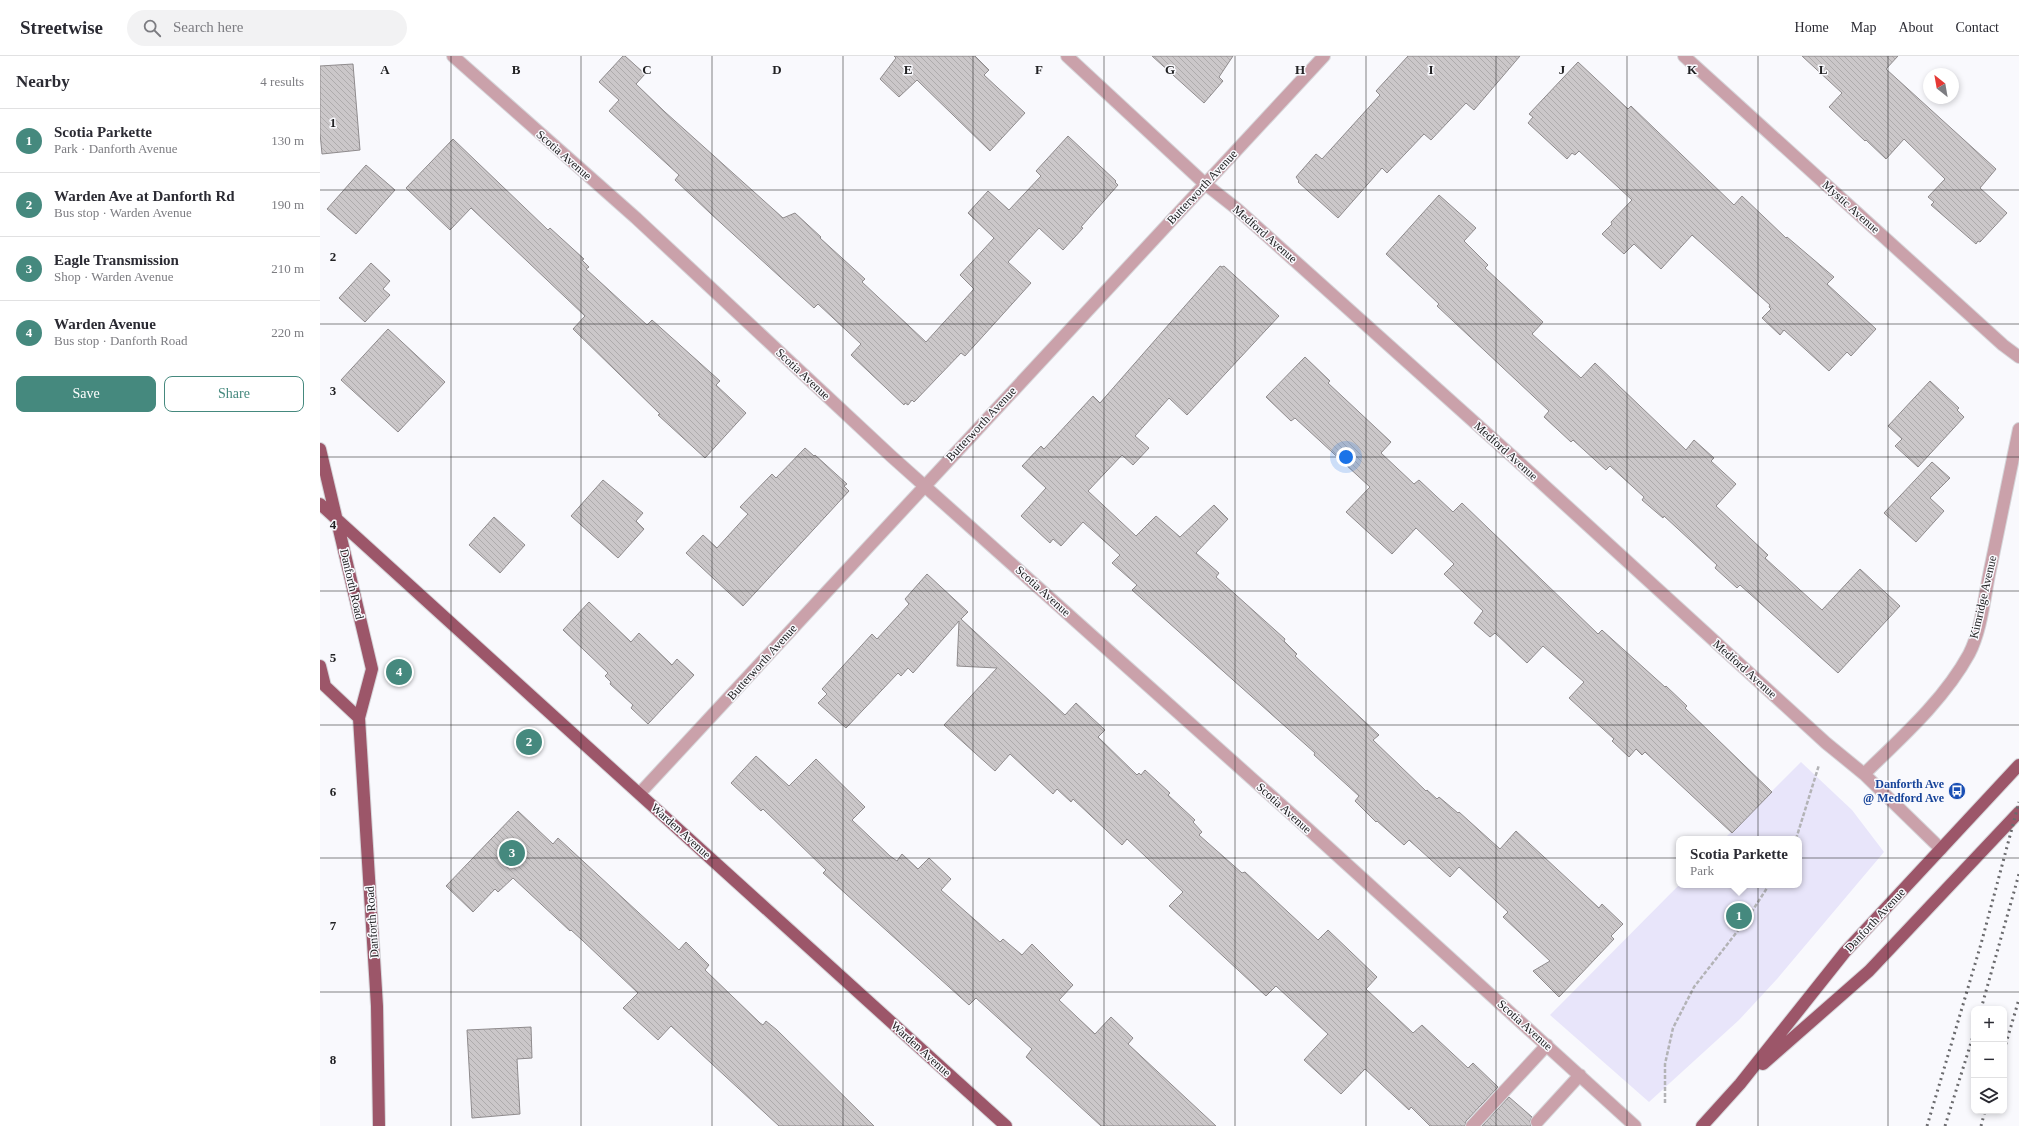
<!DOCTYPE html>
<html lang="en">
<head>
<meta charset="utf-8">
<style>
	:root { --surface:#fff; --page:#f2f2f3; --text:#2b2b33; --muted:#7c7c81; --line:#e1e1e2; --accent:#45897e }
	body { margin:0; font-family:"Times New Roman",serif; background:var(--page); color:var(--text) }
	.controls { position:absolute; right:12px; bottom:12px; display:grid; overflow:hidden; border-radius:8px; box-shadow:0 2px 6px #0003 }
	.controls button { width:36px; height:36px; display:grid; place-items:center; padding:0; border:0; border-bottom:1px solid var(--line); background:var(--surface); color:var(--text); font:20px sans-serif }
	.compass { position:absolute; left:1603px; top:12px; width:36px; height:36px; border-radius:50%; background:var(--surface); box-shadow:0 2px 6px #0003; rotate:329deg }
	.you { position:absolute; left:1026px; top:401px; width:14px; height:14px; margin:-10px; border:3px solid #fff; border-radius:50%; background:#1a73e8; box-shadow:0 0 0 6px #1a73e833 }
	.badge { display:grid; place-items:center; width:26px; height:26px; border-radius:50%; background:var(--accent); color:#fff; font-size:13px; font-weight:700 }
	.pin { position:absolute; translate:-50% -50%; border:2px solid #fff; box-shadow:0 1px 4px #0006 }
	.popup { position:absolute; left:1356px; top:780px; width:126px; height:52px; box-sizing:border-box; display:grid; place-content:center; border-radius:8px; background:var(--surface); filter:drop-shadow(0 1px 3px #0005); font-size:13px; white-space:nowrap; color:var(--muted) }
	.popup b { font-size:15px; color:var(--text) }
	.popup::after { content:''; position:absolute; left:50%; top:100%; margin-left:-8px; border:8px solid transparent; border-top-color:var(--surface) }
	.list { margin:0; padding:0; list-style:none }
	h2 { display:flex; justify-content:space-between; align-items:center; height:52px; margin:0; padding:0 16px; font-size:17px }
	h2 small { font-size:13px; font-weight:400; color:var(--muted) }
	.list li { display:grid; grid-template-columns:26px 1fr auto; gap:12px; align-items:center; box-sizing:border-box; height:64px; padding:0 16px; border-top:1px solid var(--line) }
	.list b { display:block; font-size:15px; white-space:nowrap }
	.list p { margin:0; font-size:13px; white-space:nowrap; color:var(--muted) }
	.list em { font-size:13px; font-style:normal; color:var(--muted) }
	.actions { display:flex; gap:8px; padding:12px 16px }
	.actions a { flex:1; padding:9px 0; border:1px solid var(--accent); border-radius:8px; text-align:center; font-size:14px; color:var(--accent) }
	.actions .main { background:var(--accent); color:#fff }
	.icon { flex:none; width:22px; height:22px; fill:none; stroke:currentColor; stroke-width:2; stroke-linecap:round; stroke-linejoin:round }
	.map { position:relative; flex:none; width:1699px; height:1070px; overflow:hidden }
	header { display:flex; align-items:center; gap:24px; box-sizing:border-box; height:56px; padding:0 20px; background:var(--surface); border-bottom:1px solid var(--line) }
	header strong { font-size:19px }
	nav { display:flex; gap:22px; margin-inline-start:auto; font-size:14px }
	.search { width:280px; height:36px; background:var(--page); display:flex; align-items:center; gap:10px; box-sizing:border-box; padding:0 14px; border-radius:22px; color:var(--muted); font-size:15px }
	main { display:flex }
	aside { flex:1; background:var(--surface) }
	.map>svg:first-child { display:block }
	.green { fill:#e8e5fa }
	.building { fill:url(#building-back-hatch); stroke:#8f8b8d }
	.lines { fill:none; stroke-linecap:round; stroke-linejoin:round }
	.minor-casing { stroke:#d6d6da; stroke-width:14 }
	.major-casing { stroke:#d6d6da; stroke-width:14 }
	.path { stroke:#b3b3b6; stroke-width:2.5; stroke-dasharray:4 2; stroke-linecap:butt }
	.minor { stroke:#caa1aa; stroke-width:12 }
	.major { stroke:#9c5669; stroke-width:12 }
	.rail { stroke:#6a6a6d; stroke-width:3; stroke-dasharray:2 4; stroke-linecap:butt }
	.grid { fill:none; stroke:#212123; stroke-width:1; stroke-opacity:0.55 }
	.labels { text-anchor:middle; dominant-baseline:central; stroke-width:3; stroke-linejoin:round; paint-order:stroke }
	.street-label { font-size:12px; fill:#212123; stroke:#f9f9fd }
	.transit-label { font-size:12px; font-weight:bold; fill:#164399; stroke:#f9f9fd; text-anchor:end }
	.grid-label { font-size:13px; text-anchor:middle; font-weight:bold; fill:#212123; stroke:#f9f9fd; stroke-width:3; stroke-linejoin:round; paint-order:stroke }
</style>
</head>
<body>
<header>
<strong>Streetwise</strong>
<div class="search"><svg class="icon" aria-label="search" viewBox="0 0 24 24"><circle cx="10" cy="10" r="6"/><path d="M15 15l6 6"/></svg>Search here</div>
<nav><a>Home</a><a>Map</a><a>About</a><a>Contact</a></nav>
</header>
<main>
<aside>
<h2>Nearby<small>4 results</small></h2>
<ul class="list">
<li><span class="badge">1</span><div><b>Scotia Parkette</b><p>Park · Danforth Avenue</p></div><em>130 m</em></li>
<li><span class="badge">2</span><div><b>Warden Ave at Danforth Rd</b><p>Bus stop · Warden Avenue</p></div><em>190 m</em></li>
<li><span class="badge">3</span><div><b>Eagle Transmission</b><p>Shop · Warden Avenue</p></div><em>210 m</em></li>
<li><span class="badge">4</span><div><b>Warden Avenue</b><p>Bus stop · Danforth Road</p></div><em>220 m</em></li>
</ul>
<div class="actions"><a class="main">Save</a><a>Share</a></div>
</aside>
<div class="map">
<svg width="1699" height="1070" viewBox="0 0 1699 1070">
	<defs>
		<pattern id="building-back-hatch" width="6" height="6" patternUnits="userSpaceOnUse"><rect width="6" height="6" fill="#cbc7c9"/><path d="M-1 5l2 2M0 0l6 6M5-1l2 2" fill="none" stroke="#aeabac"/></pattern>
	</defs>
	<rect width="100%" height="100%" fill="#f9f9fd"/>
	<path class="green" d="M 1481,706 L 1532,754 L 1564,796 L 1457,923 L 1419,964 L 1329,1046 L 1230,959 L 1359,829 L 1479,829 L 1479,783 L 1404,783 Z"/>
	<path class="building" d="M 303,0 L 305,0 L 325,18 L 316,28 L 345,56 L 463,162 L 475,157 L 501,181 L 500,182 L 545,223 L 542,226 L 606,286 L 654,233 L 640,219 L 674,182 L 648,157 L 668,135 L 689,154 L 721,120 L 716,115 L 748,80 L 796,125 L 795,126 L 798,129 L 761,171 L 763,172 L 743,194 L 719,172 L 688,206 L 711,227 L 645,300 L 641,297 L 594,346 L 592,344 L 588,349 L 585,347 L 584,349 L 531,299 L 541,288 L 498,248 L 494,252 L 390,157 L 355,124 L 359,119 L 289,55 L 299,44 L 279,26 Z
		M 574,0 L 655,0 L 669,14 L 664,19 L 705,57 L 670,95 L 597,24 L 579,41 L 560,23 L 576,2 Z
		M 832,0 L 913,0 L 899,21 L 903,25 L 884,47 Z
		M 1088,0 L 1200,0 L 1154,54 L 1146,47 L 1111,84 L 1104,78 L 1067,117 L 1062,112 L 1018,162 L 978,126 L 979,125 L 976,121 L 996,98 L 1002,103 L 1060,39 L 1056,35 Z
		M 1482,0 L 1578,0 L 1566,13 L 1676,113 L 1660,132 L 1687,157 L 1660,186 L 1658,185 L 1656,188 L 1611,149 L 1614,146 L 1608,141 L 1625,123 L 1584,83 L 1566,103 L 1546,84 L 1545,85 L 1509,51 L 1522,37 Z
		M 1258,6 L 1308,53 L 1311,50 L 1414,149 L 1422,140 L 1466,182 L 1467,181 L 1514,221 L 1507,228 L 1556,273 L 1531,300 L 1527,296 L 1509,315 L 1464,274 L 1460,279 L 1442,262 L 1451,253 L 1449,251 L 1450,249 L 1372,179 L 1341,213 L 1314,188 L 1304,198 L 1282,178 L 1292,168 L 1291,166 L 1312,144 L 1259,95 L 1255,99 L 1252,97 L 1247,103 L 1208,67 L 1213,61 L 1209,58 Z
		M 33,8 L 40,94 L 2,98 L 0,77 L 0,10 Z
		M 133,83 L 228,174 L 230,172 L 264,203 L 262,204 L 269,211 L 266,213 L 327,269 L 332,264 L 400,325 L 396,329 L 426,357 L 385,402 L 338,359 L 340,358 L 253,273 L 265,260 L 151,152 L 130,174 L 86,132 Z
		M 46,109 L 75,134 L 36,178 L 7,153 Z
		M 1119,139 L 1156,172 L 1144,185 L 1168,209 L 1165,212 L 1223,266 L 1212,278 L 1261,322 L 1275,307 L 1366,394 L 1374,384 L 1394,402 L 1391,405 L 1416,428 L 1396,450 L 1448,499 L 1445,502 L 1502,554 L 1540,513 L 1580,550 L 1518,617 L 1420,529 L 1417,532 L 1395,512 L 1397,509 L 1344,460 L 1343,462 L 1322,444 L 1324,441 L 1290,410 L 1286,414 L 1253,384 L 1251,386 L 1224,361 L 1229,355 L 1117,250 L 1119,248 L 1066,198 Z
		M 51,207 L 70,225 L 63,233 L 70,239 L 45,266 L 19,242 Z
		M 900,210 L 902,211 L 904,210 L 959,260 L 867,359 L 849,342 L 815,380 L 829,392 L 813,409 L 802,399 L 768,435 L 816,480 L 836,460 L 860,481 L 894,449 L 908,463 L 876,497 L 899,517 L 896,521 L 965,583 L 964,585 L 977,598 L 975,600 L 1059,679 L 1053,684 L 1106,735 L 1107,734 L 1117,743 L 1119,741 L 1138,757 L 1139,756 L 1180,793 L 1196,775 L 1279,852 L 1282,848 L 1303,868 L 1291,880 L 1294,883 L 1239,941 L 1213,915 L 1230,905 L 1183,861 L 1188,856 L 1139,811 L 1130,821 L 1089,784 L 1084,789 L 1057,765 L 1056,766 L 1035,745 L 1039,740 L 994,699 L 995,697 L 812,534 L 817,529 L 792,507 L 800,499 L 763,466 L 741,490 L 733,483 L 730,487 L 701,460 L 726,432 L 702,410 L 721,390 L 724,393 L 773,340 L 780,347 Z
		M 68,273 L 125,326 L 78,376 L 21,324 Z
		M 985,301 L 1010,325 L 1008,327 L 1071,386 L 1061,397 L 1094,428 L 1099,424 L 1133,456 L 1142,447 L 1278,578 L 1282,574 L 1283,575 L 1345,631 L 1346,630 L 1367,650 L 1365,652 L 1452,736 L 1412,777 L 1325,696 L 1322,699 L 1316,693 L 1309,701 L 1292,685 L 1294,683 L 1249,642 L 1264,626 L 1223,590 L 1207,607 L 1175,577 L 1170,581 L 1154,567 L 1163,555 L 1124,518 L 1134,508 L 1096,472 L 1072,498 L 1026,456 L 1050,431 L 975,362 L 971,365 L 946,341 Z
		M 1610,325 L 1639,352 L 1637,354 L 1644,361 L 1598,411 L 1575,390 L 1582,383 L 1568,370 Z
		M 485,392 L 494,400 L 495,399 L 527,428 L 524,430 L 529,435 L 423,550 L 366,497 L 383,479 L 397,492 L 428,458 L 420,451 L 452,418 L 456,422 Z
		M 1612,406 L 1630,422 L 1610,442 L 1624,455 L 1596,486 L 1564,457 Z
		M 283,424 L 323,457 L 316,465 L 324,473 L 298,502 L 251,460 Z
		M 174,461 L 205,489 L 180,517 L 149,489 Z
		M 607,518 L 648,556 L 641,563 L 745,659 L 756,647 L 785,674 L 778,681 L 817,719 L 819,717 L 821,719 L 825,714 L 850,737 L 848,739 L 875,764 L 873,766 L 882,776 L 879,779 L 922,817 L 925,816 L 998,884 L 1008,874 L 1030,895 L 1057,921 L 1046,933 L 1093,977 L 1102,969 L 1148,1012 L 1153,1007 L 1178,1031 L 1146,1065 L 1145,1070 L 1110,1070 L 1091,1051 L 1089,1054 L 1045,1013 L 1021,1038 L 984,1004 L 1008,978 L 956,930 L 946,940 L 849,850 L 863,836 L 807,783 L 802,789 L 753,743 L 751,746 L 737,733 L 733,738 L 690,698 L 675,715 L 624,669 L 677,612 L 637,610 L 639,565 L 593,617 L 588,612 L 581,620 L 578,617 L 526,672 L 498,647 L 507,638 L 502,633 L 552,578 L 557,583 L 589,548 L 585,543 Z
		M 269,546 L 311,586 L 319,577 L 352,609 L 357,603 L 374,619 L 328,668 L 311,652 L 313,649 L 290,628 L 291,626 L 285,620 L 288,617 L 243,574 Z
		M 436,700 L 469,730 L 496,703 L 545,751 L 532,764 L 570,800 L 577,805 L 582,798 L 598,813 L 609,802 L 631,823 L 621,834 L 680,886 L 683,883 L 702,899 L 712,888 L 753,929 L 739,944 L 775,978 L 791,961 L 813,982 L 808,988 L 896,1070 L 781,1070 L 706,1001 L 712,993 L 656,942 L 649,949 L 537,848 L 503,817 L 506,814 L 443,753 L 441,755 L 411,727 Z
		M 198,755 L 233,788 L 238,782 L 359,894 L 366,886 L 389,909 L 385,914 L 440,967 L 443,969 L 446,965 L 457,974 L 554,1070 L 459,1070 L 351,970 L 338,984 L 303,952 L 318,937 L 262,884 L 251,874 L 250,875 L 193,822 L 178,836 L 175,833 L 153,856 L 126,830 Z
		M 211,971 L 212,1002 L 197,1003 L 200,1058 L 152,1062 L 147,974 Z
		M 1189,1041 L 1212,1061 L 1210,1065 L 1211,1070 L 1162,1070 Z"/>
	<g class="lines">
		<defs>
			<path id="minor" d="M 133,0 L 316,162 L 571,400 L 976,762 L 1315,1070
				M 747,0 L 884,127 L 917,153 L 1192,400 L 1506,687 L 1544,718 L 1621,793
				M 1364,0 L 1683,289 L 1699,301
				M 1544,718 C 1581,682 1624,644 1649,598 C 1661,575 1664,544 1669,519 C 1679,470 1689,422 1699,373
				M 320,737 L 1004,0
				M 1217,1066 L 1260,1019
				M 1152,1070 L 1227,989"/>
			<path id="major" d="M 0,393 L 52,613 L 39,662 L 57,950 L 59,1070
				M 0,448 C 228,656 457,862 686,1070
				M 0,610 L 5,630 L 39,662
				M 1443,1008 L 1549,915 L 1699,756
				M 1382,1070 L 1420,1028 L 1525,896 L 1699,709"/>
		</defs>
		<use href="#minor" class="minor-casing"/>
		<use href="#major" class="major-casing"/>
		<path class="path" d="M 1476,783 L 1499,709
			M 1345,1047 L 1345,1008 L 1353,972 L 1374,931 L 1427,863 L 1449,829"/>
		<use href="#minor" class="minor"/>
		<use href="#major" class="major"/>
		<path class="rail" d="M 1661,953 L 1699,818
			M 1684,994 L 1699,943
			M 1607,1070 L 1661,888 L 1699,746
			M 1625,1070 L 1654,977
			M 1661,1070 L 1665,1055"/>
	</g>
	<path class="grid" d="M 131,0 L 131,1070M 261,0 L 261,1070M 392,0 L 392,1070M 523,0 L 523,1070M 653,0 L 653,1070M 784,0 L 784,1070M 915,0 L 915,1070M 1046,0 L 1046,1070M 1176,0 L 1176,1070M 1307,0 L 1307,1070M 1438,0 L 1438,1070M 1568,0 L 1568,1070M 0,134 L 1699,134M 0,268 L 1699,268M 0,401 L 1699,401M 0,535 L 1699,535M 0,669 L 1699,669M 0,802 L 1699,802M 0,936 L 1699,936"/>
	<defs>
		<symbol id="bus-disc" viewBox="-11 -11 22 22"><circle r="9.5" fill="#1a4fb4" stroke="#f9f9fd"/><path d="M-5-6H5V4H4V6H2V4H-2V6H-4V4H-5ZM-3.5-4V0h7V-4ZM-3.5 1.2v1.5H-2V1.2ZM2 1.2v1.5H3.5V1.2Z" fill="#fff"/></symbol>
	</defs>
	<g fill-rule="evenodd">
		<use href="#bus-disc" x="1627" y="725" width="20" height="20"/>
	</g>
	<g class="labels">
		<g class="street-label">
			<text transform="translate(244 99) rotate(41)">Scotia Avenue</text>
			<text transform="translate(882 131) rotate(-47)">Butterworth Avenue</text>
			<text transform="translate(1531 151) rotate(42)">Mystic Avenue</text>
			<text transform="translate(945 178) rotate(41)">Medford Avenue</text>
			<text transform="translate(483 318) rotate(43)">Scotia Avenue</text>
			<text transform="translate(661 368) rotate(-47)">Butterworth Avenue</text>
			<text transform="translate(1186 395) rotate(42)">Medford Avenue</text>
			<text transform="translate(32 528) rotate(77)">Danforth Road</text>
			<text transform="translate(723 535) rotate(42)">Scotia Avenue</text>
			<text transform="translate(1663 541) rotate(-77)">Kimridge Avenue</text>
			<text transform="translate(442 606) rotate(-48)">Butterworth Avenue</text>
			<text transform="translate(1425 613) rotate(42)">Medford Avenue</text>
			<text transform="translate(964 752) rotate(42)">Scotia Avenue</text>
			<text transform="translate(361 775) rotate(42)">Warden Avenue</text>
			<text transform="translate(1555 864) rotate(-47)">Danforth Avenue</text>
			<text transform="translate(52 866) rotate(-94)">Danforth Road</text>
			<text transform="translate(1205 969) rotate(42)">Scotia Avenue</text>
			<text transform="translate(601 993) rotate(42)">Warden Avenue</text>
		</g>
		<g class="transit-label">
			<text x="1624" y="728">Danforth Ave<tspan x="1624" dy="14">@ Medford Ave</tspan></text>
		</g>
	</g>
	<g class="grid-label">
		<text x="65" y="18">A</text>
		<text x="196" y="18">B</text>
		<text x="327" y="18">C</text>
		<text x="457" y="18">D</text>
		<text x="588" y="18">E</text>
		<text x="719" y="18">F</text>
		<text x="850" y="18">G</text>
		<text x="980" y="18">H</text>
		<text x="1111" y="18">I</text>
		<text x="1242" y="18">J</text>
		<text x="1372" y="18">K</text>
		<text x="1503" y="18">L</text>
		<text x="13" y="71">1</text>
		<text x="13" y="205">2</text>
		<text x="13" y="339">3</text>
		<text x="13" y="473">4</text>
		<text x="13" y="606">5</text>
		<text x="13" y="740">6</text>
		<text x="13" y="874">7</text>
		<text x="13" y="1008">8</text>
	</g>
</svg>
<div class="controls">
<button>+</button>
<button>−</button>
<button><svg class="icon" aria-label="layers" viewBox="0 0 24 24"><path d="M12 4l9 5-9 5-9-5zM3 14l9 5 9-5"/></svg></button>
</div>
<svg class="compass" viewBox="-18 -18 36 36"><path d="M0-13l5 13h-10z" fill="#e53935"/><path d="M0 13l5-13h-10z" fill="#7c7c81"/></svg>
<div class="you"></div>
<div class="pin badge" style="left:1419px;top:860px">1</div>
<div class="popup"><b>Scotia Parkette</b>Park</div>
<div class="pin badge" style="left:209px;top:686px">2</div>
<div class="pin badge" style="left:192px;top:797px">3</div>
<div class="pin badge" style="left:79px;top:616px">4</div>
</div>
</main>
</body>
</html>
